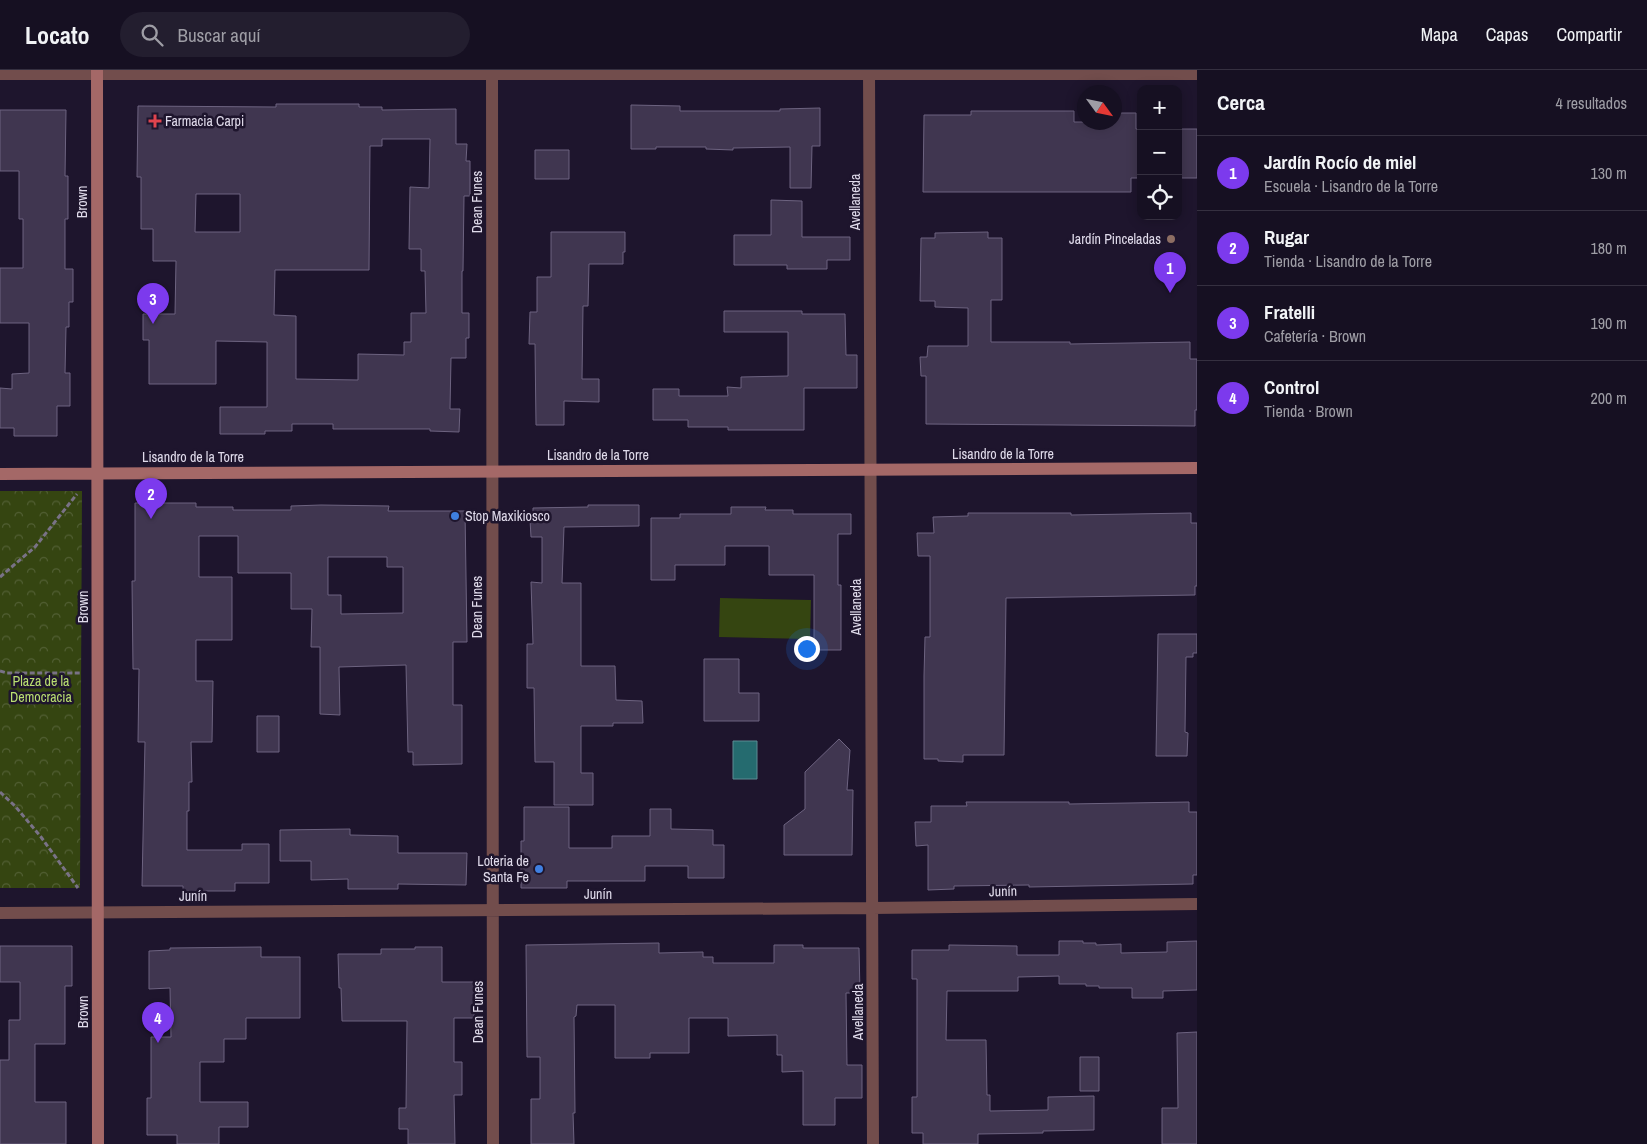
<!DOCTYPE html>
<html lang="es">
<head>
<meta charset="utf-8">
<style>
	:root { --surface:#161022; --page:#231e2f; --text:#f1f3f6; --muted:#9e9da5; --line:#353040; --accent:#7c3aed }
	body { margin:0; font-family:"Archivo Narrow",sans-serif; background:var(--page); color:var(--text) }
	.controls { position:absolute; right:15px; top:15px; display:grid; overflow:hidden; border-radius:10px; box-shadow:0 2px 12px #0003 }
	.controls button { width:45px; height:45px; display:grid; place-items:center; padding:0; border:0; border-bottom:1px solid var(--line); background:var(--surface); color:var(--text); font:25px sans-serif }
	.compass { position:absolute; left:1077px; top:15px; width:45px; height:45px; border-radius:50%; background:var(--surface); box-shadow:0 2px 12px #0003; rotate:123deg }
	.you { position:absolute; left:806px; top:578px; width:18px; height:18px; margin:-12px; border:4px solid #fff; border-radius:50%; background:#1a73e8; box-shadow:0 0 0 8px #1a73e833 }
	.badge { display:grid; place-items:center; width:32px; height:32px; border-radius:50%; background:var(--accent); color:#fff; font-size:16px; font-weight:700 }
	.pin { position:absolute; translate:-50% -41px; filter:drop-shadow(0 1px 2px #0008) }
	.pin::after { content:''; position:absolute; top:26px; width:18px; height:15px; background:inherit; clip-path:polygon(0 0,100% 0,50% 100%) }
	.list { margin:0; padding:0; list-style:none }
	h2 { display:flex; justify-content:space-between; align-items:center; height:65px; margin:0; padding:0 20px; font-size:21px }
	h2 small { font-size:16px; font-weight:400; color:var(--muted) }
	.list li { display:grid; grid-template-columns:32px 1fr auto; gap:15px; align-items:center; box-sizing:border-box; height:75px; padding:0 20px; border-top:1px solid var(--line) }
	.list b { display:block; font-size:19px; white-space:nowrap }
	.list p { margin:0; font-size:16px; white-space:nowrap; color:var(--muted) }
	.list em { font-size:16px; font-style:normal; color:var(--muted) }
	.icon { flex:none; width:28px; height:28px; fill:none; stroke:currentColor; stroke-width:2; stroke-linecap:round; stroke-linejoin:round }
	.map { position:relative; flex:none; width:1197px; height:1074px; overflow:hidden }
	header { display:flex; align-items:center; gap:30px; box-sizing:border-box; height:70px; padding:0 25px; background:var(--surface); border-bottom:1px solid var(--line) }
	header strong { font-size:24px }
	nav { display:flex; gap:28px; margin-inline-start:auto; font-size:18px }
	.search { width:350px; height:45px; background:var(--page); display:flex; align-items:center; gap:12px; box-sizing:border-box; padding:0 18px; border-radius:28px; color:var(--muted); font-size:19px }
	main { display:flex }
	aside { flex:1; background:var(--surface) }
	.map>svg:first-child { display:block }
	.green { fill:#354511 }
	.park { fill:url(#park-crowns) }
	.water { fill:#256b6f; stroke:#5d8d94 }
	.building { fill:#403650; stroke:#6d6380; fill-rule:evenodd }
	.lines { fill:none; stroke-linecap:round; stroke-linejoin:round }
	.path { stroke:#797286; stroke-width:3; stroke-dasharray:5 2.5; stroke-linecap:butt }
	.street { stroke:#724d4c; stroke-width:12 }
	.secondary { stroke:#a46867; stroke-width:12 }
	.health-dot { fill:#e0444e; stroke:#1e152d; stroke-width:2 }
	.education-dot { fill:#8d6e63; stroke:#1e152d; stroke-width:2 }
	.shop-dot { fill:#3f7fe0; stroke:#1e152d; stroke-width:2 }
	.labels { text-anchor:middle; dominant-baseline:central; stroke-width:5; stroke-linejoin:round; paint-order:stroke }
	.poi-label { font-size:14px; fill:#e0dbeb; stroke:#1e152d; text-anchor:start }
	.street-label { font-size:14px; fill:#e0dbeb; stroke:#1e152d }
	.park-label { font-size:14px; fill:#badf71; stroke:#1e152d }
</style>
</head>
<body>
<header>
<strong>Locato</strong>
<div class="search"><svg class="icon" aria-label="search" viewBox="0 0 24 24"><circle cx="10" cy="10" r="6"/><path d="M15 15l6 6"/></svg>Buscar aquí</div>
<nav><a>Mapa</a><a>Capas</a><a>Compartir</a></nav>
</header>
<main>
<div class="map">
<svg width="1197" height="1074" viewBox="0 0 1197 1074">
	<defs>
		<pattern id="park-crowns" width="20" height="18" patternUnits="userSpaceOnUse" patternTransform="scale(1.25)"><rect width="20" height="18" fill="#354511"/><path d="M2 6a3 3 0 1 1 6 0M12 15a3 3 0 1 1 6 0" fill="none" stroke="#525f34"/></pattern>
	</defs>
	<rect width="100%" height="100%" fill="#1e152d"/>
	<path class="green" d="M 720,528 L 811,530 L 810,569 L 719,567 Z"/>
	<path class="park" d="M 0,421 L 82,421 L 80,818 L 0,818 Z"/>
	<path class="water" d="M 733,671 L 757,671 L 757,709 L 733,709 Z"/>
	<path class="building" d="M 276,34 L 359,34 L 359,37 L 382,37 L 382,40 L 456,39 L 456,74 L 467,74 L 466,91 L 470,91 L 470,126 L 464,126 L 463,201 L 462,201 L 462,243 L 469,243 L 469,268 L 466,268 L 466,288 L 451,288 L 450,339 L 460,339 L 459,362 L 430,361 L 430,359 L 333,359 L 333,354 L 292,354 L 292,361 L 265,361 L 265,364 L 220,364 L 220,337 L 267,337 L 267,272 L 216,271 L 216,314 L 149,314 L 149,270 L 143,270 L 143,244 L 175,244 L 176,191 L 153,191 L 153,159 L 141,159 L 141,107 L 137,107 L 138,36 L 276,37 ZM 382,69 L 430,69 L 429,118 L 410,117 L 409,179 L 421,179 L 421,201 L 425,201 L 426,243 L 411,243 L 411,272 L 404,272 L 404,285 L 358,284 L 358,310 L 296,309 L 296,246 L 274,245 L 275,200 L 369,200 L 370,76 L 382,76 ZM 196,124 L 240,124 L 240,162 L 195,162 Z
		M 631,35 L 680,36 L 680,41 L 780,41 L 780,39 L 820,38 L 820,76 L 812,76 L 811,118 L 790,118 L 790,77 L 733,78 L 733,80 L 706,79 L 706,77 L 656,77 L 656,79 L 631,79 Z
		M 0,40 L 66,40 L 65,106 L 68,106 L 68,149 L 65,149 L 65,199 L 73,199 L 73,232 L 69,232 L 69,257 L 66,257 L 65,303 L 70,303 L 70,336 L 57,336 L 57,366 L 14,366 L 14,358 L 0,358 L 0,318 L 12,319 L 12,304 L 29,303 L 29,253 L 0,253 L 0,198 L 23,198 L 23,149 L 19,149 L 19,101 L 0,101 Z
		M 971,41 L 1074,41 L 1074,52 L 1114,52 L 1114,43 L 1136,43 L 1136,59 L 1141,59 L 1141,108 L 1131,108 L 1131,122 L 923,122 L 924,45 L 971,45 Z
		M 1178,59 L 1197,59 L 1197,108 L 1178,108 Z
		M 535,80 L 569,80 L 569,109 L 535,109 Z
		M 771,130 L 802,131 L 802,167 L 850,167 L 850,190 L 827,190 L 827,199 L 787,199 L 787,195 L 734,195 L 734,165 L 771,165 Z
		M 551,162 L 625,162 L 625,182 L 623,182 L 623,194 L 589,194 L 588,236 L 583,236 L 582,309 L 599,309 L 599,332 L 564,331 L 564,355 L 536,355 L 535,274 L 529,274 L 530,242 L 537,242 L 537,207 L 551,207 Z
		M 988,162 L 988,168 L 1002,168 L 1002,230 L 991,230 L 991,272 L 1070,272 L 1070,274 L 1190,272 L 1190,289 L 1197,289 L 1197,340 L 1195,340 L 1195,356 L 926,354 L 926,306 L 921,306 L 920,287 L 927,287 L 928,276 L 968,276 L 968,238 L 935,237 L 935,231 L 920,231 L 921,168 L 935,168 L 935,163 Z
		M 724,241 L 802,241 L 802,244 L 845,244 L 846,285 L 857,285 L 857,318 L 804,318 L 804,360 L 728,360 L 728,357 L 688,357 L 688,350 L 653,350 L 653,319 L 679,319 L 679,326 L 728,326 L 727,317 L 741,318 L 741,307 L 788,306 L 788,262 L 724,262 Z
		M 135,433 L 196,433 L 196,437 L 233,437 L 233,440 L 291,440 L 291,436 L 321,435 L 389,436 L 388,441 L 465,441 L 467,572 L 453,572 L 453,635 L 462,635 L 462,694 L 413,695 L 413,682 L 408,682 L 406,595 L 339,597 L 340,645 L 320,644 L 320,577 L 311,577 L 312,539 L 291,539 L 291,503 L 238,503 L 238,466 L 199,466 L 199,507 L 232,507 L 232,570 L 196,570 L 196,611 L 213,611 L 212,672 L 191,672 L 192,712 L 189,712 L 189,741 L 187,741 L 187,780 L 242,780 L 242,774 L 269,774 L 269,813 L 235,813 L 235,821 L 183,821 L 183,816 L 142,816 L 145,672 L 138,672 L 139,599 L 133,599 L 132,511 L 135,511 ZM 328,487 L 387,487 L 387,497 L 403,497 L 403,543 L 341,544 L 341,525 L 328,525 Z
		M 588,435 L 639,435 L 639,456 L 564,457 L 562,513 L 581,513 L 581,596 L 615,596 L 616,630 L 642,631 L 643,653 L 613,653 L 613,656 L 581,656 L 581,703 L 593,703 L 593,735 L 554,735 L 554,692 L 535,692 L 534,618 L 527,618 L 527,574 L 533,574 L 531,512 L 542,513 L 542,467 L 531,467 L 530,450 L 533,448 L 533,438 L 588,437 Z
		M 731,437 L 766,437 L 765,440 L 793,440 L 793,444 L 851,444 L 851,464 L 838,464 L 838,515 L 841,515 L 841,580 L 814,580 L 814,505 L 769,505 L 769,476 L 725,476 L 725,495 L 675,495 L 675,510 L 651,510 L 651,448 L 680,448 L 680,444 L 731,444 Z
		M 968,443 L 1071,443 L 1071,445 L 1191,443 L 1191,453 L 1197,453 L 1197,516 L 1195,516 L 1195,525 L 1006,528 L 1004,685 L 963,685 L 963,692 L 938,691 L 938,689 L 924,689 L 924,606 L 925,567 L 930,567 L 930,486 L 918,486 L 917,463 L 934,463 L 933,447 L 968,446 Z
		M 1158,564 L 1197,564 L 1197,583 L 1193,583 L 1193,587 L 1186,587 L 1185,662 L 1188,663 L 1187,686 L 1156,686 Z
		M 704,589 L 739,589 L 739,623 L 759,623 L 759,651 L 704,651 Z
		M 257,646 L 279,646 L 279,682 L 257,682 Z
		M 839,669 L 850,680 L 847,720 L 853,720 L 852,785 L 784,785 L 784,755 L 805,739 L 805,702 Z
		M 966,732 L 1069,732 L 1069,734 L 1189,732 L 1189,742 L 1197,742 L 1197,805 L 1193,805 L 1193,814 L 1029,817 L 1029,815 L 954,816 L 954,819 L 928,820 L 928,775 L 916,776 L 915,752 L 931,752 L 931,736 L 967,736 Z
		M 524,737 L 569,737 L 569,778 L 612,778 L 612,766 L 650,766 L 650,739 L 671,739 L 671,759 L 713,760 L 713,775 L 724,775 L 724,808 L 688,808 L 688,796 L 645,796 L 645,811 L 567,811 L 567,818 L 521,818 L 521,771 L 524,771 Z
		M 350,759 L 350,765 L 398,766 L 398,783 L 467,783 L 466,815 L 398,814 L 398,819 L 348,819 L 348,809 L 311,810 L 311,791 L 280,791 L 280,760 Z
		M 1059,871 L 1083,871 L 1083,873 L 1096,873 L 1096,875 L 1121,874 L 1121,883 L 1167,882 L 1167,872 L 1197,871 L 1197,920 L 1163,921 L 1163,928 L 1132,928 L 1132,918 L 1099,918 L 1099,916 L 1086,916 L 1086,914 L 1059,914 L 1059,906 L 1018,907 L 1018,921 L 947,921 L 946,970 L 986,970 L 987,1025 L 990,1025 L 990,1041 L 1048,1040 L 1048,1027 L 1094,1026 L 1094,1060 L 1043,1061 L 1043,1063 L 978,1064 L 978,1074 L 923,1074 L 923,1063 L 912,1063 L 912,1027 L 917,1027 L 917,909 L 912,909 L 912,880 L 949,880 L 949,875 L 1017,876 L 1017,885 L 1059,885 Z
		M 659,873 L 659,883 L 703,882 L 703,887 L 713,887 L 713,893 L 774,893 L 774,875 L 803,875 L 803,878 L 859,878 L 860,923 L 846,923 L 847,995 L 862,995 L 862,1028 L 835,1028 L 835,1055 L 803,1055 L 803,1001 L 782,1002 L 782,985 L 777,985 L 777,965 L 728,966 L 728,948 L 689,948 L 689,983 L 650,983 L 650,988 L 615,988 L 615,935 L 577,935 L 576,946 L 574,947 L 575,1043 L 573,1043 L 574,1074 L 531,1074 L 531,1029 L 540,1029 L 540,987 L 527,987 L 526,875 Z
		M 0,876 L 72,876 L 72,916 L 65,916 L 65,974 L 35,974 L 35,1032 L 66,1032 L 66,1074 L 0,1074 L 0,990 L 9,990 L 9,950 L 20,950 L 20,912 L 0,912 Z
		M 261,877 L 261,887 L 300,887 L 300,948 L 246,948 L 246,969 L 224,969 L 224,992 L 200,992 L 200,1032 L 248,1032 L 248,1057 L 219,1057 L 219,1074 L 177,1074 L 177,1065 L 147,1065 L 147,1028 L 151,1028 L 151,967 L 171,967 L 170,918 L 149,919 L 149,881 L 170,880 L 170,878 Z
		M 415,877 L 442,877 L 442,912 L 474,912 L 474,948 L 454,948 L 454,992 L 462,992 L 462,1025 L 454,1025 L 455,1074 L 408,1074 L 408,1059 L 399,1059 L 399,1038 L 406,1038 L 407,951 L 342,951 L 341,918 L 339,918 L 338,884 L 381,884 L 381,879 L 415,879 Z
		M 1197,962 L 1197,1074 L 1162,1074 L 1162,1038 L 1178,1038 L 1177,963 Z
		M 1080,987 L 1099,987 L 1099,1021 L 1080,1021 Z"/>
	<g class="lines">
		<path class="path" d="M 0,507 L 35,477 L 77,424
			M 0,601 L 7,603 L 80,603
			M 0,722 L 15,736 L 41,767 L 78,818"/>
		<path class="street" d="M 492,0 L 493,1074
			M 869,0 L 873,1074
			M 0,4 L 1197,4
			M 0,843 L 872,838 L 1197,834"/>
		<path class="secondary" d="M 97,0 L 98,1074
			M 0,404 L 1197,398"/>
	</g>
	<path class="health-dot" d="M152.5 43.5h5v5h5v5h-5v5h-5v-5h-5v-5h5z"/>
	<circle class="education-dot" cx="1171" cy="169" r="5"/>
	<g class="shop-dot">
		<circle cx="455" cy="446" r="5"/>
		<circle cx="539" cy="799" r="5"/>
	</g>
	<g class="labels">
		<g class="poi-label">
			<text x="165" y="51">Farmacia Carpi</text>
			<text x="1161" y="169" text-anchor="end">Jardín Pinceladas</text>
			<text x="465" y="446">Stop Maxikiosco</text>
			<text x="529" y="791" text-anchor="end">Loteria de<tspan x="529" dy="16">Santa Fe</tspan></text>
		</g>
		<g class="street-label">
			<text transform="translate(82 132) rotate(-90)">Brown</text>
			<text transform="translate(477 132) rotate(-90)">Dean Funes</text>
			<text transform="translate(855 132) rotate(-90)">Avellaneda</text>
			<text x="1003" y="384">Lisandro de la Torre</text>
			<text x="598" y="385">Lisandro de la Torre</text>
			<text x="193" y="387">Lisandro de la Torre</text>
			<text transform="translate(83 537) rotate(-90)">Brown</text>
			<text transform="translate(477 537) rotate(-90)">Dean Funes</text>
			<text transform="translate(856 537) rotate(-90)">Avellaneda</text>
			<text transform="translate(1003 821) rotate(-1)">Junín</text>
			<text x="598" y="824">Junín</text>
			<text x="193" y="826">Junín</text>
			<text transform="translate(83 942) rotate(-90)">Brown</text>
			<text transform="translate(478 942) rotate(-90)">Dean Funes</text>
			<text transform="translate(858 942) rotate(-90)">Avellaneda</text>
		</g>
		<g class="park-label">
			<text x="41" y="611">Plaza de la<tspan x="41" dy="16">Democracia</tspan></text>
		</g>
	</g>
</svg>
<div class="controls">
<button>+</button>
<button>−</button>
<button><svg class="icon" aria-label="locate" viewBox="0 0 24 24"><circle cx="12" cy="12" r="6"/><path d="M12 2v4M12 18v4M2 12h4M18 12h4"/></svg></button>
</div>
<svg class="compass" viewBox="-18 -18 36 36"><path d="M0-13l5 13h-10z" fill="#e53935"/><path d="M0 13l5-13h-10z" fill="#9e9da5"/></svg>
<div class="you"></div>
<div class="pin badge" style="left:1170px;top:223px">1</div>
<div class="pin badge" style="left:151px;top:449px">2</div>
<div class="pin badge" style="left:153px;top:254px">3</div>
<div class="pin badge" style="left:158px;top:973px">4</div>
</div>
<aside>
<h2>Cerca<small>4 resultados</small></h2>
<ul class="list">
<li><span class="badge">1</span><div><b>Jardín Rocío de miel</b><p>Escuela · Lisandro de la Torre</p></div><em>130 m</em></li>
<li><span class="badge">2</span><div><b>Rugar</b><p>Tienda · Lisandro de la Torre</p></div><em>180 m</em></li>
<li><span class="badge">3</span><div><b>Fratelli</b><p>Cafetería · Brown</p></div><em>190 m</em></li>
<li><span class="badge">4</span><div><b>Control</b><p>Tienda · Brown</p></div><em>200 m</em></li>
</ul>
</aside>
</main>
</body>
</html>
